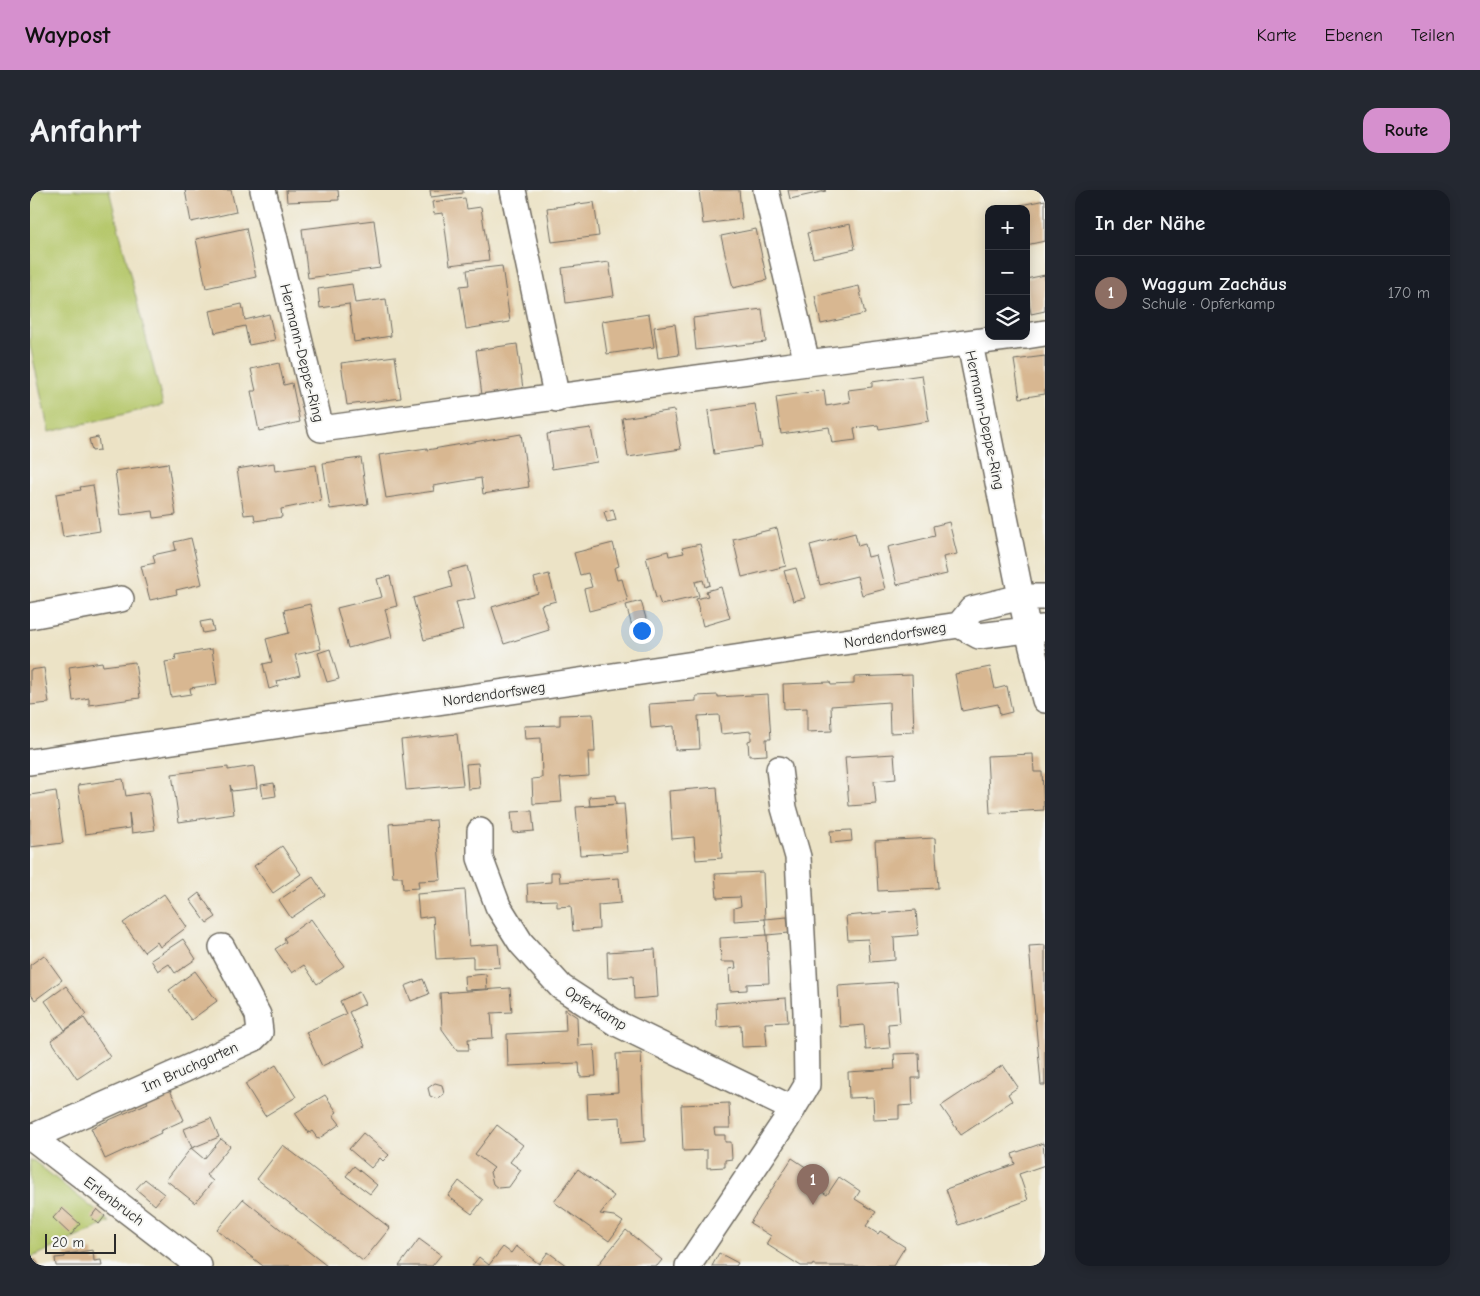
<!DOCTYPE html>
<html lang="de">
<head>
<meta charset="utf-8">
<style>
	:root { --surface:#171b24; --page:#242831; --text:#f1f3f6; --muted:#9ea1a6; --line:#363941; --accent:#d690ce }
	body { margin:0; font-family:"Comic Neue",sans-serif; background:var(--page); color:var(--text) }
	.controls { position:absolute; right:15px; top:15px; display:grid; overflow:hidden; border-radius:10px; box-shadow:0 2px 12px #0003 }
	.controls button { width:45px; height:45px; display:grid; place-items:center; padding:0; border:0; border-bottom:1px solid var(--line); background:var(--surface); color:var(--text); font:25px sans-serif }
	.scale { position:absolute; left:15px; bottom:12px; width:71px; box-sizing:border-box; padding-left:5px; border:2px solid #2b2b2b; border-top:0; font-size:14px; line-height:18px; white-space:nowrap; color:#2b2b2b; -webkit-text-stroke:4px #f6f6f2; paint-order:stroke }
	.you { position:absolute; left:611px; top:440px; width:18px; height:18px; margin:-12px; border:4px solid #fff; border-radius:50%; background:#1a73e8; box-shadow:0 0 0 8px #1a73e833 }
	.badge { display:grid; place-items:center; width:32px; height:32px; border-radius:50%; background:var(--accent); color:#fff; font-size:16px; font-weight:700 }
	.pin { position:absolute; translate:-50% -41px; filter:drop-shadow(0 1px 2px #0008) }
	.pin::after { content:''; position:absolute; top:26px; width:18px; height:15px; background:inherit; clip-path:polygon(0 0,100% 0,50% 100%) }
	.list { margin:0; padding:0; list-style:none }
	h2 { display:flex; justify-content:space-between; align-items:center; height:65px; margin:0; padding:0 20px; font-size:21px }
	h2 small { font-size:16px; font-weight:400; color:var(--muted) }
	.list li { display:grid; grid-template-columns:32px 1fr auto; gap:15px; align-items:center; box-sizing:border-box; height:75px; padding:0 20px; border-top:1px solid var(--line) }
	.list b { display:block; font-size:19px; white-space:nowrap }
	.list p { margin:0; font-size:16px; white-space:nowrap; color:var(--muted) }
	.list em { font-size:16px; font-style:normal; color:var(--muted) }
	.icon { flex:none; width:28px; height:28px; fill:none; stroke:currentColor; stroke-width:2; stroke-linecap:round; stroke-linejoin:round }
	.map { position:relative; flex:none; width:1015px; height:1076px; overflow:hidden; border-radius:15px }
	header { display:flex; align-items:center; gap:30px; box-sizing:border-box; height:70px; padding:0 25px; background:var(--accent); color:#111 }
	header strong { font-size:24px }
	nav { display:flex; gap:28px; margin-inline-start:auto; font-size:18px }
	.intro { display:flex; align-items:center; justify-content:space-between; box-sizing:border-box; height:120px; padding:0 30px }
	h1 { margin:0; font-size:35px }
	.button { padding:12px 22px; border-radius:15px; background:var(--accent); color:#111; font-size:18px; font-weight:700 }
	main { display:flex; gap:30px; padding:0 30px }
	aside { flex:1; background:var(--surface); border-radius:15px; box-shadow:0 2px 12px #0003 }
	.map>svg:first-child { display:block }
	.green { fill:#b5c76a; stroke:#70794a }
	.building { fill:#d8b791 }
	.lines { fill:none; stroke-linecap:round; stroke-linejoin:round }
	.minor-casing { stroke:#6f6b61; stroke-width:28 }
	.minor { stroke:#fff; stroke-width:25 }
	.labels { text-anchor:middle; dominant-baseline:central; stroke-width:4; stroke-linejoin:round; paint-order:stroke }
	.street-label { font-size:15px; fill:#2b2b2b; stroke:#f6f6f2 }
</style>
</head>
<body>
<header>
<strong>Waypost</strong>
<nav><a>Karte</a><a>Ebenen</a><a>Teilen</a></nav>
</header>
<div class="intro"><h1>Anfahrt</h1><a class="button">Route</a></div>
<main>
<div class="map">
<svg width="1015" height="1076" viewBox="0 0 1015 1076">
	<rect width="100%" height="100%" fill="#f6f6f2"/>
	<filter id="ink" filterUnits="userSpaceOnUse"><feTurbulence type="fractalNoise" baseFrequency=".02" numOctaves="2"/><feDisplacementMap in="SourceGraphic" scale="10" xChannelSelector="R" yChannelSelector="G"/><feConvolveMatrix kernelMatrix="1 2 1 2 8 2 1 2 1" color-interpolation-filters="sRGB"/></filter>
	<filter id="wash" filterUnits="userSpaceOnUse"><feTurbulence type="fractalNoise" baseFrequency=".0096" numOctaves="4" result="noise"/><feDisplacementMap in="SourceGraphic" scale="20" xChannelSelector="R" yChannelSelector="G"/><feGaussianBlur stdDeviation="1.12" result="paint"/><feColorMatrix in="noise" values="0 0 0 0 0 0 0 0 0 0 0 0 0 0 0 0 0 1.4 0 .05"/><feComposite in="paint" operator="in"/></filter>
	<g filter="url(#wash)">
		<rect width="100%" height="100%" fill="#ece3c6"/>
		<path class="green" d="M 0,0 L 79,0 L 133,215 L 19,242 L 0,155 Z
			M 0,970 L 4,971 L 80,1032 L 0,1068 Z"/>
		<g id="blocks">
			<path class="building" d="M 155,0 L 201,0 L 206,22 L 161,32 Z
				M 256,0 L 308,0 L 309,10 L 257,12 Z
				M 400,0 L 433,0 L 433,3 L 401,7 Z
				M 669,0 L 709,0 L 712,29 L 673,34 Z
				M 758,0 L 795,0 L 796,1 L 760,9 Z
				M 435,8 L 437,19 L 451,17 L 459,70 L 420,75 L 413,23 L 404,24 L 402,12 Z
				M 1015,10 L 1015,51 L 996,55 L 996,19 L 986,19 L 986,16 Z
				M 564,12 L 569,46 L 522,52 L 517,18 Z
				M 344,30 L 350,78 L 278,88 L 272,39 Z
				M 820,34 L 825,59 L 783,68 L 777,43 Z
				M 216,38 L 226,87 L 176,98 L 166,49 Z
				M 726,39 L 737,90 L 703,98 L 691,46 Z
				M 579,72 L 584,106 L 536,113 L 532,78 Z
				M 472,76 L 480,132 L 436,139 L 430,96 L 439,95 L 437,80 Z
				M 1015,85 L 1015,121 L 1001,124 L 996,89 Z
				M 322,94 L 325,113 L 356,109 L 361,146 L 324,152 L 319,114 L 290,118 L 288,99 Z
				M 829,96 L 835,124 L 791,134 L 785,106 Z
				M 212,114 L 215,130 L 239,124 L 245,150 L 219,155 L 215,136 L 185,143 L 180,121 Z
				M 732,119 L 736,152 L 666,160 L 663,128 Z
				M 619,124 L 624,157 L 577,164 L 572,131 Z
				M 645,134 L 649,165 L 628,168 L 624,137 Z
				M 487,154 L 493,199 L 452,205 L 446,160 Z
				M 365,166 L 371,208 L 317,215 L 311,173 Z
				M 1015,166 L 1015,204 L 990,208 L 984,170 Z
				M 249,173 L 254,195 L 262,193 L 270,232 L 229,241 L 221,201 L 226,201 L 221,179 Z
				M 892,185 L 899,231 L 849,239 L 848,235 L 824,238 L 826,250 L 802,253 L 799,237 L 751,244 L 746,207 L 794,200 L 796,216 L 820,212 L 818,200 L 842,197 L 842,192 Z
				M 725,214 L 732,257 L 684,264 L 678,221 Z
				M 644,220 L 651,259 L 598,267 L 592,228 Z
				M 561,238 L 567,272 L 522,279 L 517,244 Z
				M 491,244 L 499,297 L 453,304 L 451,288 L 403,296 L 404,301 L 356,308 L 349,265 L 397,258 L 397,260 Z
				M 68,247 L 70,260 L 62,261 L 59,249 Z
				M 331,268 L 338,314 L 300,319 L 293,273 Z
				M 138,273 L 146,325 L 124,328 L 123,321 L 91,325 L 85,281 Z
				M 244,273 L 245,281 L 286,275 L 291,311 L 251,319 L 252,327 L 225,331 L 224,324 L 214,325 L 207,279 Z
				M 63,295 L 70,341 L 33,347 L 26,304 L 51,300 L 50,297 Z
				M 583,319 L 586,330 L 577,332 L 574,322 Z
				M 919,332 L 927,364 L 913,367 L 917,384 L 867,395 L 858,357 L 905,346 L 903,336 Z
				M 747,338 L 756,376 L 712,387 L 703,349 Z
				M 825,343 L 828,356 L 835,354 L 838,367 L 846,365 L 855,399 L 832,405 L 827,386 L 790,395 L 780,355 Z
				M 161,348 L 172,394 L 146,400 L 147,404 L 120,410 L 111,376 L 125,373 L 123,365 L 146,360 L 144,352 Z
				M 583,353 L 589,376 L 584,378 L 587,390 L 592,389 L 598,411 L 559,421 L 554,399 L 562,397 L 558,383 L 550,385 L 544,363 Z
				M 670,354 L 680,395 L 675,397 L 673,390 L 665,392 L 669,406 L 631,415 L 628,407 L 626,408 L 616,367 L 638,361 L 639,366 L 654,363 L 652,358 Z
				M 437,376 L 445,408 L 426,412 L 433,440 L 394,450 L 383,408 L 422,397 L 418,381 Z
				M 766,378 L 775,408 L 763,411 L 754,381 Z
				M 519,384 L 526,411 L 511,415 L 519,440 L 474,454 L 462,417 L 508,403 L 504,388 Z
				M 360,386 L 367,416 L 355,419 L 362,447 L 318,458 L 307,418 L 352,407 L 347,389 Z
				M 691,397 L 700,428 L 673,436 L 666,409 L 678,406 L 676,401 Z
				M 611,411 L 617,432 L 602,436 L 596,415 Z
				M 280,414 L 291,459 L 265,465 L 270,485 L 247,491 L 248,496 L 239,499 L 233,474 L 242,472 L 236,449 L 259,443 L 254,420 Z
				M 181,430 L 184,441 L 173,443 L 170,432 Z
				M 182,459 L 187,494 L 160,498 L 161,504 L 141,507 L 135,472 L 146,470 L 145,465 Z
				M 300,459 L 309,489 L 297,492 L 288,463 Z
				M 72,472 L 73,476 L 105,472 L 110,508 L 59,515 L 59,508 L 43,511 L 39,477 Z
				M 960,477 L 965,499 L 977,496 L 982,522 L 970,525 L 968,514 L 932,521 L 925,484 Z
				M 14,478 L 19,513 L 0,515 L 0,480 Z
				M 882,485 L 884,542 L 860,543 L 859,512 L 801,516 L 802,541 L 777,542 L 777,518 L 754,519 L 753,494 L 800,492 L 801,495 L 824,494 L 824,487 Z
				M 738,504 L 741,549 L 736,549 L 737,565 L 719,566 L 718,551 L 721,550 L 721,541 L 691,544 L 689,525 L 668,526 L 670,559 L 645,560 L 644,536 L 621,538 L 619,514 L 666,511 L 666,506 L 688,505 L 688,507 Z
				M 563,524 L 565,562 L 558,562 L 559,586 L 530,588 L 532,612 L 503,614 L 502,589 L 512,588 L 511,548 L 495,549 L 494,536 L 530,535 L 530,525 Z
				M 427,544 L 433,595 L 376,600 L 371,550 Z
				M 864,564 L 866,589 L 844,591 L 846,614 L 819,616 L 815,567 Z
				M 1003,564 L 1004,582 L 1012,582 L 1014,620 L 960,623 L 957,566 Z
				M 448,573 L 450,598 L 438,599 L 436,574 Z
				M 224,576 L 227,598 L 202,601 L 200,595 L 204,624 L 149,632 L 142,584 L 198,577 L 198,580 Z
				M 93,589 L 96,606 L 119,602 L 125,640 L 102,643 L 99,623 L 100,638 L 55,644 L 48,595 Z
				M 244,593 L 246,606 L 233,608 L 231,595 Z
				M 687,597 L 692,668 L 666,670 L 664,647 L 642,649 L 639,601 Z
				M 26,601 L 33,653 L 0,657 L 0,605 Z
				M 585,605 L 586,614 L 560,616 L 559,607 Z
				M 594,614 L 598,662 L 550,665 L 546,617 Z
				M 502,621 L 504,641 L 483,643 L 481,622 Z
				M 406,630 L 411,690 L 388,691 L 389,698 L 373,699 L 372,687 L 363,687 L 359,634 Z
				M 821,640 L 822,651 L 801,653 L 800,641 Z
				M 905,648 L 908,698 L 848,701 L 845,651 Z
				M 252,656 L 271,684 L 243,703 L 224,676 Z
				M 521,682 L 529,682 L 530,692 L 589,688 L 591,713 L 568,715 L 569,739 L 543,741 L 541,716 L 527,717 L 527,710 L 498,711 L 497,694 L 521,692 Z
				M 733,682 L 735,729 L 704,731 L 704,718 L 711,716 L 710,707 L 687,708 L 685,684 Z
				M 283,687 L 295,705 L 261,728 L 249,710 Z
				M 435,700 L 439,756 L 468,754 L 470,777 L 443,779 L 443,767 L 406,769 L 403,726 L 389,728 L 387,704 Z
				M 169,703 L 186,727 L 177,733 L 160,710 Z
				M 134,704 L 157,737 L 130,757 L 127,752 L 114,762 L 93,733 Z
				M 886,720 L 888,745 L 864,747 L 865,770 L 840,772 L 838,749 L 818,750 L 816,726 Z
				M 757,727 L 759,743 L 737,745 L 735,729 Z
				M 281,729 L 314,776 L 287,794 L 274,775 L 262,783 L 245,759 L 256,752 L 254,748 Z
				M 737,745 L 739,793 L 717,794 L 717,800 L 700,801 L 699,779 L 706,778 L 705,772 L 691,772 L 690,748 Z
				M 153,749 L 166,769 L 145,783 L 139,774 L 128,781 L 121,770 Z
				M 1015,755 L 1015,895 L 1011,895 L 999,756 Z
				M 625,759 L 628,807 L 604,809 L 603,786 L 578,788 L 577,762 Z
				M 14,765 L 32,790 L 5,810 L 0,803 L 0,775 Z
				M 165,781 L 187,811 L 161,830 L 139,800 Z
				M 456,784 L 457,799 L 435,800 L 434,786 Z
				M 393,789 L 399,804 L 381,811 L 375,796 Z
				M 867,792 L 870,833 L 858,834 L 860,858 L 836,860 L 834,835 L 810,837 L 808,796 Z
				M 36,796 L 57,824 L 35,840 L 15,811 Z
				M 480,798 L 482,822 L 461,823 L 463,848 L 438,849 L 439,860 L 427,860 L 412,839 L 410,803 Z
				M 329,802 L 335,814 L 319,822 L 335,856 L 292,876 L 276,842 L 316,824 L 310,811 Z
				M 756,808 L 758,832 L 735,833 L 737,856 L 712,857 L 711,835 L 687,837 L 686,813 Z
				M 535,819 L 547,827 L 548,856 L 564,855 L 566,886 L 550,887 L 549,873 L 478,876 L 477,844 L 536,841 Z
				M 54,828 L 80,867 L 47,889 L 21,850 Z
				M 611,863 L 615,951 L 591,953 L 590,927 L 558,929 L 557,904 L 588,902 L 586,864 Z
				M 889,863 L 890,888 L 882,888 L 883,915 L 869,916 L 869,929 L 844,930 L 843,907 L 819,908 L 818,882 L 865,879 L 864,864 Z
				M 246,875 L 266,907 L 235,926 L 215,894 Z
				M 973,875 L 988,897 L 978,904 L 982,911 L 931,945 L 911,916 Z
				M 405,893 L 412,895 L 414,904 L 407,909 L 400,906 L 398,898 Z
				M 139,898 L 154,930 L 130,941 L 131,943 L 75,969 L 61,938 L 118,913 L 115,908 Z
				M 295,905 L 307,922 L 303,925 L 310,934 L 288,949 L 282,941 L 279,943 L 265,923 Z
				M 699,913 L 700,938 L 684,938 L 685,945 L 695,945 L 695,952 L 701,952 L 702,969 L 695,970 L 695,977 L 677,978 L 677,960 L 653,961 L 651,915 Z
				M 181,928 L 189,947 L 162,958 L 154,939 Z
				M 467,935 L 493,955 L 480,972 L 491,980 L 479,997 L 468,998 L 463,994 L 460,982 L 464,978 L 445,964 Z
				M 333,943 L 359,965 L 353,971 L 350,968 L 341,978 L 319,959 Z
				M 191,949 L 200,956 L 176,985 L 183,991 L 165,1013 L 136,990 L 161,958 L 174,969 Z
				M 1013,953 L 1015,975 L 989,984 L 998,1010 L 929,1035 L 916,999 L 985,974 L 982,964 Z
				M 253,955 L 360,1038 L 333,1071 L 227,989 Z
				M 762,968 L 786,984 L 780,994 L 797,1005 L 809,987 L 830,1001 L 825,1009 L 846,1022 L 836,1036 L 848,1044 L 850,1041 L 875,1057 L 863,1076 L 786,1076 L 783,1074 L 782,1076 L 771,1076 L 736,1054 L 741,1046 L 720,1033 Z
				M 324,976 L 347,995 L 340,1004 L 316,986 Z
				M 548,979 L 584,1006 L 570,1024 L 584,1026 L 593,1032 L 579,1051 L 524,1012 Z
				M 115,989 L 134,1004 L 125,1015 L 106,999 Z
				M 429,991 L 453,1010 L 442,1024 L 418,1006 Z
				M 213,1009 L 265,1051 L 297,1076 L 233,1076 L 187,1040 Z
				M 32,1018 L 50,1034 L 41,1045 L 23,1028 Z
				M 67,1019 L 75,1026 L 69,1034 L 61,1027 Z
				M 596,1040 L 632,1070 L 627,1076 L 567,1076 Z
				M 389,1049 L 411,1065 L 402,1076 L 369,1076 Z
				M 486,1056 L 509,1074 L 518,1062 L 537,1076 L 442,1076 L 449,1067 L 459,1075 L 473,1057 L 481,1063 Z
				M 63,1060 L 64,1071 L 71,1070 L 72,1076 L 26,1076 L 25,1068 L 35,1067 L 35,1064 Z
				M 689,1063 L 708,1073 L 706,1076 L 682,1076 Z
				M 5,1069 L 9,1076 L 0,1076 L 0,1071 Z"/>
		</g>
	</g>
	<g filter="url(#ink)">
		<use href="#blocks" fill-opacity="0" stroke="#6f6b61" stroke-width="1"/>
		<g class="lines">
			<defs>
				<path id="minor" d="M 233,0 L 291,239 L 777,173 L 992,146
					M 483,0 L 527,209
					M 736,0 L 777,173
					M 996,146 L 1015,143
					M 940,154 L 998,441 L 1015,510
					M 0,426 L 91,409
					M 1013,438 L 949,446 L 929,435 L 942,419 L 991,407 L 1015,407
					M 0,572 L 929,435
					M 450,641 L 450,668 L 468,716 L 491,753 L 531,797 L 586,833 L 763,919
					M 0,946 L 169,1076
					M 0,948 L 223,849 L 230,842 L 228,825 L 192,757
					M 658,1076 L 756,930 L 777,895 L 776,822 L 768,667 L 754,618 L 749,579"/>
			</defs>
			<use href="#minor" class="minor-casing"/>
			<use href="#minor" class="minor"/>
		</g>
	</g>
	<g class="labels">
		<g class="street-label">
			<text transform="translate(272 163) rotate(76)">Hermann-Deppe-Ring</text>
			<text transform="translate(955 230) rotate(78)">Hermann-Deppe-Ring</text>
			<text transform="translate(865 445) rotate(-9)">Nordendorfsweg</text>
			<text transform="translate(464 504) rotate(-8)">Nordendorfsweg</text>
			<text transform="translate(566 818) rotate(32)">Opferkamp</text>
			<text transform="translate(160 877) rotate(-24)">Im Bruchgarten</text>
			<text transform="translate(84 1011) rotate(37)">Erlenbruch</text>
		</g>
	</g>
</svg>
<div class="controls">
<button>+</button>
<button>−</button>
<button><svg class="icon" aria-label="layers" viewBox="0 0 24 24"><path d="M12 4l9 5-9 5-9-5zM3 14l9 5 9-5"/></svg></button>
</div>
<div class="scale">20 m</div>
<div class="you"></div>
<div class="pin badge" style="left:783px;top:1015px;background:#8d6e63">1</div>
</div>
<aside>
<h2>In der Nähe<small></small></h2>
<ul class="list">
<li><span class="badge" style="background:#8d6e63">1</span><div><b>Waggum Zachäus</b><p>Schule · Opferkamp</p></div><em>170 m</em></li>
</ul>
</aside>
</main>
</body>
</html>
